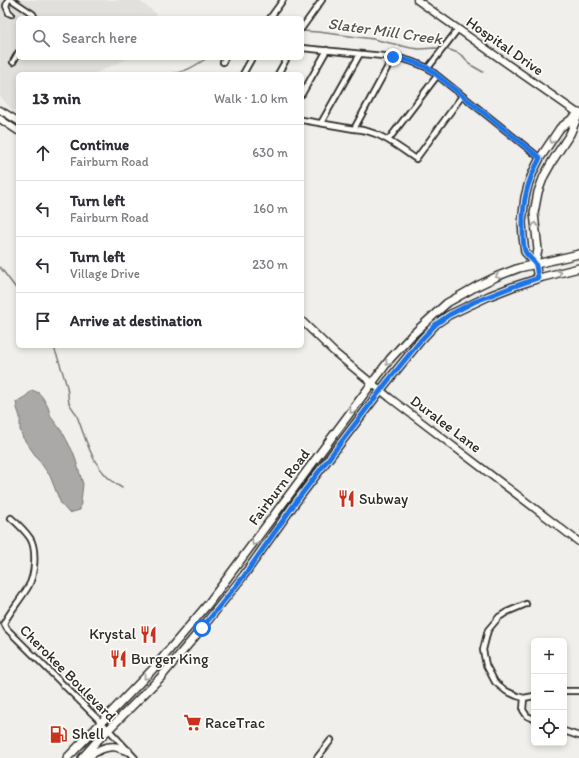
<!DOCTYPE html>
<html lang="en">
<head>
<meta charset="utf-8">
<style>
	:root { --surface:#fff; --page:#f7f7f7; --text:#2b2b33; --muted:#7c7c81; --line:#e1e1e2 }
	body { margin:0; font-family:Itim,sans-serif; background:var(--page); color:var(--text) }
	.controls { position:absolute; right:12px; bottom:12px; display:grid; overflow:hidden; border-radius:6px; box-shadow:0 2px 6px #0003 }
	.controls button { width:36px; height:36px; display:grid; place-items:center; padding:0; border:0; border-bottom:1px solid var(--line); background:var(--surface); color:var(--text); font:20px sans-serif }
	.stop { position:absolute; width:12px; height:12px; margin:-9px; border:3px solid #1a73e8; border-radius:50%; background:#fff }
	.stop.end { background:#1a73e8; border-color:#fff; box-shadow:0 1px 4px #0008 }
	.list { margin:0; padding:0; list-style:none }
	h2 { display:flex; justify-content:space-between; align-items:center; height:52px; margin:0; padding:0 16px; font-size:17px }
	h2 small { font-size:13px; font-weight:400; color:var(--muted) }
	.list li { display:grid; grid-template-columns:26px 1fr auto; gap:12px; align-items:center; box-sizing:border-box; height:56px; padding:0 16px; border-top:1px solid var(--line) }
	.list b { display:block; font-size:15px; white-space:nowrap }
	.list p { margin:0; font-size:13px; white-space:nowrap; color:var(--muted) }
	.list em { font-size:13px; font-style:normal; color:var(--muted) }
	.icon { flex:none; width:22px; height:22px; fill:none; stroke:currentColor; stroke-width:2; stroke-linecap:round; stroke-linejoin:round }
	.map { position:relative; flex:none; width:579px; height:758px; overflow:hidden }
	.search { position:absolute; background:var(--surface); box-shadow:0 2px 6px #0003; left:16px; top:16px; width:288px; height:44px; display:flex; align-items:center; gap:10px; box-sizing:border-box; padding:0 14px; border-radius:6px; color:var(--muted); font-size:15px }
	.panel { position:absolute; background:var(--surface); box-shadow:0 2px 6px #0003; left:16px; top:72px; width:288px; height:276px; border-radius:6px }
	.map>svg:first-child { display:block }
	.built { fill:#e1e0dc }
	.water { fill:#aaa9a7; stroke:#777775 }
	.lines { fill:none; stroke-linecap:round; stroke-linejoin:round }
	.stream { stroke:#777775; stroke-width:1.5 }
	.minor-tunnel { stroke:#c9c8c5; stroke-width:4.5; stroke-dasharray:4.5 2; stroke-linecap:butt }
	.minor-casing { stroke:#2b2b2b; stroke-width:8 }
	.tertiary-casing { stroke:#2b2b2b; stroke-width:9 }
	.primary-casing { stroke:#2b2b2b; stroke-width:10 }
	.minor { stroke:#fdfcf7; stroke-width:4.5 }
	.tertiary { stroke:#fdfcf7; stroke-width:6 }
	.primary { stroke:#fdfcf7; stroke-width:7 }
	.oneway { stroke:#9e9e9b }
	.route { stroke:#1a73e8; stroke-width:5 }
	.labels { text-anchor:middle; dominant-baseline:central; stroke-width:3.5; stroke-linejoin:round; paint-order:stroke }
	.street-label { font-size:15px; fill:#2b2b2b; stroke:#fdfcf7 }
	.poi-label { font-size:15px; fill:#2b2b2b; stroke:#fdfcf7; text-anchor:start }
	.water-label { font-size:16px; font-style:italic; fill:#575756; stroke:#fdfcf7 }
</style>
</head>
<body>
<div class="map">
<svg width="579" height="758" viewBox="0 0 579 758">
	<rect width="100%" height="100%" fill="#f0efeb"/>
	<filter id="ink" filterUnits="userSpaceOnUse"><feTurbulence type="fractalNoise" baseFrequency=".025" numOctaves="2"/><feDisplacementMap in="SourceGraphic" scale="8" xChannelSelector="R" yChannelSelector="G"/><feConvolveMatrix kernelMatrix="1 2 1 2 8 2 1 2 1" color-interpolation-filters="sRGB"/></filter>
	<g filter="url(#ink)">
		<path class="built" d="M 0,0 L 138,0 L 157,14 L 155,18 L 18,18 L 18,58 L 129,58 L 94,74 L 18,74 L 18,108 L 13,111 L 0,96 Z"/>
		<path class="water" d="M 32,390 L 39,393 L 43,398 L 48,407 L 51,417 L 63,433 L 74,454 L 83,484 L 80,510 L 69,513 L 61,504 L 50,476 L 23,438 L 20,430 L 20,417 L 17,408 L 16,402 L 26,396 Z"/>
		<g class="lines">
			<path class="stream" d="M 302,31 L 318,32 L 373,39 L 411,48 L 419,49 L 435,48 L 450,50 L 458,53 L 464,57 L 469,64 L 483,72
				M 137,74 L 157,74
				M 169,74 C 184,73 195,66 207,58
				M 0,267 L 18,291
				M 53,346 C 59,359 63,373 67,387 C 68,392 68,398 69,403 C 71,407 75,411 77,416 C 88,445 93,471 122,488"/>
			<path class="minor-tunnel" d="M 11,14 L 18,18"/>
			<defs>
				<path id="minor" d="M 8,0 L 6,6 L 9,13 L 11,14
					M 12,0 L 33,14 L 35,18
					M 270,18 L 283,0
					M 302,28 L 322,0
					M 302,48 L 393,57 C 406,59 417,63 428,68 L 540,158
					M 13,62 L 18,53
					M 223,62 L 225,58
					M 428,68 L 458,29
					M 243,74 L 252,58
					M 278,74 L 287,58
					M 302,94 L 327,50
					M 302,120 L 354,129 C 378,130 397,146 416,159 L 462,96
					M 321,123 L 360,54
					M 354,129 L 393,57
					M 389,139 L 437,76
					M 11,518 C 18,524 25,531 30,538 C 37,549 35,576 28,587 C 21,599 11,610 4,623 L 7,629 L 109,730 L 135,758
					M 526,604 L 507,612 L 499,617 L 488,630 L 483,650 L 486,665 L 495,682 L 506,691 L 517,696 L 524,698 L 534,696
					M 564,691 L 579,691
					M 524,698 L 523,710 L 527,716 L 534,719
					M 564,731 L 579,736
					M 317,758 L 331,740"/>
				<path id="tertiary" d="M 417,0 L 516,70 L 579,114
					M 0,110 L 18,121
					M 0,119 L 18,131
					M 302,321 L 334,352 L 390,398 L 579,542"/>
				<path id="primary" d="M 535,263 L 525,252 L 523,237 L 522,222 L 525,197 L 529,182 L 534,170 L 540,158 L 560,128 L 577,115
					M 538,278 L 535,263 L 538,250 L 534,213 L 538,192 L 544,176 L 553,160 L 570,134 L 579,113
					M 67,758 L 153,669 L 208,604 L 390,359 L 412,335 L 447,303 L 477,286 L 498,276 L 519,268 L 579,254
					M 82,758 L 98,740 L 161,677 L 202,628 L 244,575 L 298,499 L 387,382 L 421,340 L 436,324 L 449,315 L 489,296 L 512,287 L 543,277 L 579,268
					M 85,758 C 94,753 105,745 116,747 C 120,748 124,750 128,751"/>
			</defs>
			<use href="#minor" class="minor-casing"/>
			<use href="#tertiary" class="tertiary-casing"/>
			<use href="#primary" class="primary-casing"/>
			<use href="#minor" class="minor"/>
			<use href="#tertiary" class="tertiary"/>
			<use href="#primary" class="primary"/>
		</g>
		<defs><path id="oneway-chevron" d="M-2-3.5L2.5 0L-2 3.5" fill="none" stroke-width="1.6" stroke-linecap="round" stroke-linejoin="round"/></defs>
		<g class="oneway">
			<use href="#oneway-chevron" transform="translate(552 141) rotate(123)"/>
			<use href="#oneway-chevron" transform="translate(535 225) rotate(-95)"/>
			<use href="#oneway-chevron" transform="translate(559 273) rotate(-14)"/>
			<use href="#oneway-chevron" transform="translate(498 276) rotate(157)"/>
			<use href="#oneway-chevron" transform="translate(388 363) rotate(127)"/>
			<use href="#oneway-chevron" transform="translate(352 411) rotate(126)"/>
			<use href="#oneway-chevron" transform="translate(254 543) rotate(127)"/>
			<use href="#oneway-chevron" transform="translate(146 677) rotate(134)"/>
		</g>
	</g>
	<g class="lines" filter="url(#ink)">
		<path class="route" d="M 202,628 L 244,576 L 298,499 L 387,382 L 421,340 L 436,324 L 449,315 L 474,302 L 512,287 L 538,278 C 537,274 537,267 535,263 C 532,259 527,256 525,251 C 523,245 523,237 523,230 C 522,202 527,182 540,158 L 428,68 C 417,63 406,59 393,57"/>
	</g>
	<defs>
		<symbol id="restaurant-bare" viewBox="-9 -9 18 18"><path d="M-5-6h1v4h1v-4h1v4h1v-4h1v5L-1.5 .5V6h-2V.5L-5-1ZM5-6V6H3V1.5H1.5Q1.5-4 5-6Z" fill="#c8321e" stroke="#fdfcf7" stroke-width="2.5" paint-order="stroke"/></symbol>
		<symbol id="supermarket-bare" viewBox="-9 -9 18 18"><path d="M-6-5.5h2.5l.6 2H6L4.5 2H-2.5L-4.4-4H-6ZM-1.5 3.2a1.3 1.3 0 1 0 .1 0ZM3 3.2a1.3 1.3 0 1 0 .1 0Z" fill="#c8321e" stroke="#fdfcf7" stroke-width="2.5" paint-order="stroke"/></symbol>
		<symbol id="fuel-bare" viewBox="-9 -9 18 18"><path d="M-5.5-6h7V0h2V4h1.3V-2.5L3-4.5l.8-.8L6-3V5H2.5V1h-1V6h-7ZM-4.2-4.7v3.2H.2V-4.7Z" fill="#c8321e" stroke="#fdfcf7" stroke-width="2.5" paint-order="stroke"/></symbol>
	</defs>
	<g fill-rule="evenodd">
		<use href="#restaurant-bare" x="334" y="486" width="25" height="25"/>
		<use href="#restaurant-bare" x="136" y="622" width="25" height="25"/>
		<use href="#restaurant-bare" x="106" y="646" width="25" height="25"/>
		<use href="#supermarket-bare" x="180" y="710" width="25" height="25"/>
		<use href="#fuel-bare" x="46" y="722" width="25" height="25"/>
	</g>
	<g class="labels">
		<g class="street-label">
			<text transform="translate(505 46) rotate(35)">Hospital Drive</text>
			<text transform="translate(446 424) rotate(37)">Duralee Lane</text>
			<text transform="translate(279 487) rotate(-53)">Fairburn Road</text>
			<text transform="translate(68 673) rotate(45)">Cherokee Boulevard</text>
		</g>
		<g class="poi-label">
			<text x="359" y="499">Subway</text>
			<text x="136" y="634" text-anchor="end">Krystal</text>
			<text x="131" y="659">Burger King</text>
			<text x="205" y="723">RaceTrac</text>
			<text x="72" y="734">Shell</text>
		</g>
		<g class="water-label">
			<text transform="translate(385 31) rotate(8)">Slater Mill Creek</text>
		</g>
	</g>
</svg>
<div class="controls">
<button>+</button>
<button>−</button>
<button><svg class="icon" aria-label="locate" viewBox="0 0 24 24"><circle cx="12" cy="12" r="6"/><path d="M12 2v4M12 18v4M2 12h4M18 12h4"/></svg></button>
</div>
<div class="stop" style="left:202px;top:628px"></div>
<div class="stop end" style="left:393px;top:57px"></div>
<div class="search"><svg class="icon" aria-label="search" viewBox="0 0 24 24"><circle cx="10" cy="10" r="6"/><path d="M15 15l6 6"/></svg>Search here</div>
<section class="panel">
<h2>13 min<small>Walk · 1.0 km</small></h2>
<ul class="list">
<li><svg class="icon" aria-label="ahead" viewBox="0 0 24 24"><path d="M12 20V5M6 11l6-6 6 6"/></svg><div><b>Continue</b><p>Fairburn Road</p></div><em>630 m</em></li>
<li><svg class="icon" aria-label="left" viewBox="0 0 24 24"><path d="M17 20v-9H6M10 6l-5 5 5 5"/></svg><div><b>Turn left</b><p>Fairburn Road</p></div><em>160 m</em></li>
<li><svg class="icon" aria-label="left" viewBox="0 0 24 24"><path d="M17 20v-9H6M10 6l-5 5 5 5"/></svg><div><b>Turn left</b><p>Village Drive</p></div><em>230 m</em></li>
<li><svg class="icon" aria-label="arrive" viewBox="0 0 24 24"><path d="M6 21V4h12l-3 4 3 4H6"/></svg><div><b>Arrive at destination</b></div></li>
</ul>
</section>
</div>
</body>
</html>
